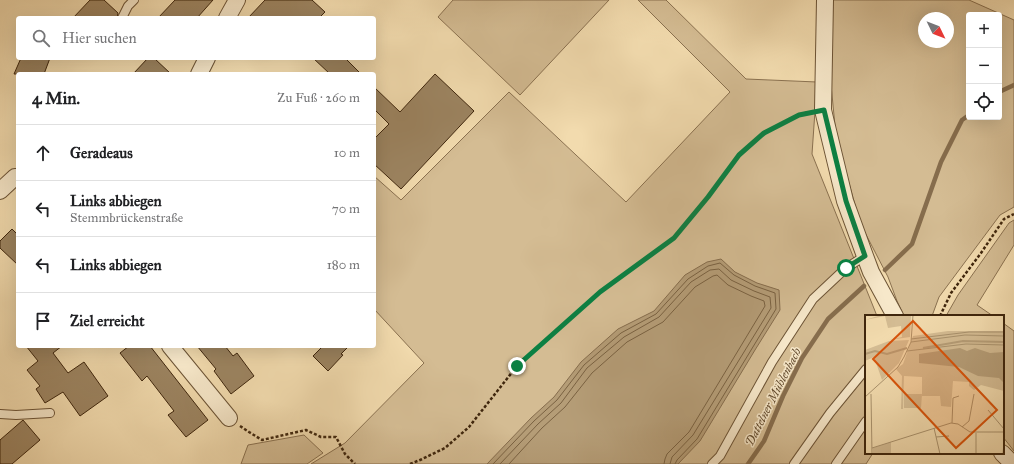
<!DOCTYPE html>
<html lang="de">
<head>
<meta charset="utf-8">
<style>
	:root { --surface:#fff; --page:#f2f2f2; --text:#202124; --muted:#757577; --line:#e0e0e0 }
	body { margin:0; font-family:"IM FELL Great Primer",serif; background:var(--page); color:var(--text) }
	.controls { position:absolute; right:12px; top:12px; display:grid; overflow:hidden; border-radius:4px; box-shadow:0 4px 16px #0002 }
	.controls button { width:36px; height:36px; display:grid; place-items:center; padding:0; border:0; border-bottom:1px solid var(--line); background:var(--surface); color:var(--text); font:20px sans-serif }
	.compass { position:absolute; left:918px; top:12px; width:36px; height:36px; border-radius:50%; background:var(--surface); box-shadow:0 4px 16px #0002; rotate:133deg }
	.stop { position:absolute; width:12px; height:12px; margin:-9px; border:3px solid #0b8043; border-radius:50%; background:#fff }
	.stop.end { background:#0b8043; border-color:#fff; box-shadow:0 1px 4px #0008 }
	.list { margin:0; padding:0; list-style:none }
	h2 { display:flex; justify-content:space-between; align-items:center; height:52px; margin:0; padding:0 16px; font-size:17px }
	h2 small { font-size:13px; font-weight:400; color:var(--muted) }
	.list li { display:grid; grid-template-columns:26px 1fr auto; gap:12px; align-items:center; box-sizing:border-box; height:56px; padding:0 16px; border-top:1px solid var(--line) }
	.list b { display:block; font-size:15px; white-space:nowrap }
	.list p { margin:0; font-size:13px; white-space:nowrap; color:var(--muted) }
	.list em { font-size:13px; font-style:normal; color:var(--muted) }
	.icon { flex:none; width:22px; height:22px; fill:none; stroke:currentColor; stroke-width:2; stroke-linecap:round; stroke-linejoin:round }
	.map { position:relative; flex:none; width:1014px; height:464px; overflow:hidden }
	.search { position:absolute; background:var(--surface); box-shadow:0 4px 16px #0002; left:16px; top:16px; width:360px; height:44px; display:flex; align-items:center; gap:10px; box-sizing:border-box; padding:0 14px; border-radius:4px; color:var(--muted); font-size:15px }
	.panel { position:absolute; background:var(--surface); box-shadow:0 4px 16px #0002; left:16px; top:72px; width:360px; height:276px; border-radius:4px }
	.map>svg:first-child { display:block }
	.green { fill:#d4bc93; stroke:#8a7150; fill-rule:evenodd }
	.water { fill:#b59d77; stroke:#866d4d }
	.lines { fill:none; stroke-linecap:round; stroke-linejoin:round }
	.shore { stroke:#7a6242; stroke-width:1 }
	.stream { stroke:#866d4d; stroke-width:4.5 }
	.building { fill:#9c8461; stroke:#3f260d }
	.service-casing { stroke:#6c5335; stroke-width:10 }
	.minor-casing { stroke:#6c5335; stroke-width:18 }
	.path { stroke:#3f260d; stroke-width:2.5; stroke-dasharray:3 2; stroke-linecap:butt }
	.service { stroke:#f7e8ca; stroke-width:8 }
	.minor { stroke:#f7e8ca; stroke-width:16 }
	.route { stroke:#0b8043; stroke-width:5 }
	.labels { text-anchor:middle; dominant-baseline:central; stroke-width:3; stroke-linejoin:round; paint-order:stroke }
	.water-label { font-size:12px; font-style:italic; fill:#624a2d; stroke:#f7e8ca }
	.inset-river { fill:none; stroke:#b59d77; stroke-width:2 }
	.inset-road { fill:none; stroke:#aa936e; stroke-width:1 }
	.view { fill:#d7540c; fill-opacity:0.15; stroke:#d7540c; stroke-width:2 }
	.inset-edge { fill:none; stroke:#3f260d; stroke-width:2 }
</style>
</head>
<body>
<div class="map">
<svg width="1014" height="464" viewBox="0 0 1014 464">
	<rect width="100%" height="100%" fill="#f2dbae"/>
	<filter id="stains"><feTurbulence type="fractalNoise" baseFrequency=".005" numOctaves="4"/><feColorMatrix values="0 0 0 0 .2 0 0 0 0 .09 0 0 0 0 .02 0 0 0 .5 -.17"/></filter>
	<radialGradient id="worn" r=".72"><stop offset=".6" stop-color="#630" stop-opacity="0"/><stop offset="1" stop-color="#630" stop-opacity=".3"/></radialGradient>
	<path class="green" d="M 453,0 L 609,0 L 520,95 L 438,17 Z
		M 638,0 L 666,0 L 746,79 L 817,82 L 812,154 L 877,316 L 866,316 L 866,453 L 873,453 L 866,464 L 311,464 L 345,443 L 424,363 L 374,309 L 374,176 L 401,200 L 509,92 L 626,202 L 730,92 Z
		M 831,0 L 969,0 L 1014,20 L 1014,207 L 1000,215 L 939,297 L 932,316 L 904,316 L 897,301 L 888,277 L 860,223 L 836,136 L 830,74 ZM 969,15 L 999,15 L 999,117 L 969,117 ZM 924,18 L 948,18 L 948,42 L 924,42 Z
		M 1014,220 L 1014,245 L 977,305 L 993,316 L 946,316 L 958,295 L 1009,223 Z
		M 1003,323 L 1014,331 L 1014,451 L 1003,437 Z
		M 304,435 L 323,453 L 307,464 L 241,464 L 248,445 Z"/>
	<path class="water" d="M 721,259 L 735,272 L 757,283 L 779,290 L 780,310 L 755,350 L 700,441 L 678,464 L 487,464 L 531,418 L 554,397 L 581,362 L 618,329 L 654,311 L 685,275 L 707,262 Z"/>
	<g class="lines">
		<path class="shore" d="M 493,464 L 534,421 L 557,400 L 584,365 L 621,333 L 656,314 L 688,279 L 708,266 L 720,263 L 734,275 L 755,286 L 775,293 L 776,309 L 697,439 L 677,460 L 675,464
			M 500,464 L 538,424 L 561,403 L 587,368 L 624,337 L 659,317 L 691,282 L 710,270 L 719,269 L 731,280 L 754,291 L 770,297 L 771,308 L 693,435 L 672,457 L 670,464
			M 509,464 L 542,428 L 565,407 L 592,373 L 627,342 L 663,322 L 695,287 L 713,276 L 717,275 L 728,285 L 751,296 L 764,301 L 765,306 L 689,432 L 667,454 L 665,459 L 664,464"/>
		<path class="stream" d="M 999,92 L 1014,85
			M 885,270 L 912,244 L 941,162 L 962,120 L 969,115
			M 748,464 L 764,441 L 783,396 L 802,358 L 828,319 L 864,286"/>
	</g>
	<path class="building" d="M 90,0 L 104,0 L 118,13 L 117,18 L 73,18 Z
		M 175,0 L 213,0 L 197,18 L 158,18 Z
		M 265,0 L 312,0 L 325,12 L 319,18 L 248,18 Z
		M 21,58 L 50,58 L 44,74 L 14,74 Z
		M 148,58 L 154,58 L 171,74 L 133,74 Z
		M 313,58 L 345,58 L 361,74 L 330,74 Z
		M 435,74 L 474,111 L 401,189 L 374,164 L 374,139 L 389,124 L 374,109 L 374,87 L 400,112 Z
		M 12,229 L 18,235 L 18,265 L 0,248 L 0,241 Z
		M 26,346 L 62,346 L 53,353 L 68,373 L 84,362 L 108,396 L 80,416 L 63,392 L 45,403 L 36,389 L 40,386 L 27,370 L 38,361 Z
		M 129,346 L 150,346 L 208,420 L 186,437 L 168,415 L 174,411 L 147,376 L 142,381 L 120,353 Z
		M 197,346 L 225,346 L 233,356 L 237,353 L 254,376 L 231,394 L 214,371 L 216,369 Z
		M 323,346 L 349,346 L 341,354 L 343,355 L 328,371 L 313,356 Z
		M 23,420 L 40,440 L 12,464 L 0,464 L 0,440 Z"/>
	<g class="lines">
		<defs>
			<path id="service" d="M 122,18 L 128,6 L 134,0
				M 0,414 L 16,415 L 50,413
				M 712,464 L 720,456 L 772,362 L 813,299 L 846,268 L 865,256
				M 794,464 L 830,413 L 866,369
				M 836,464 L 866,421"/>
			<path id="minor" d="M 825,0 L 823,110 L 845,201 L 865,256 L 871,272 L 895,316
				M 227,18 L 237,0
				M 199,74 L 207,58
				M 0,191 L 15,177 L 18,177
				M 170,346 L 229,418
				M 1002,453 L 1013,464"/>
		</defs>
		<use href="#service" class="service-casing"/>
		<use href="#minor" class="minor-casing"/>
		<path class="path" d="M 940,316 L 951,293 L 981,253 L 1004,219 L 1014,214
			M 240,426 L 249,432 L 262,440 L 306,430 L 321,437 L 336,437 L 345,454 L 355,464
			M 410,464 L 420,460 L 445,448 L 469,427 L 517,366 L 600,292 L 674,238 L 708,197 L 739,155 L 764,133 L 799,115 L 809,112"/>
		<use href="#service" class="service"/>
		<use href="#minor" class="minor"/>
	</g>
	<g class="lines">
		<path class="route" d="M 517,366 L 600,292 L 674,238 L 708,197 L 739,155 L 764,133 L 799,115 L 824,110 L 846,201 L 865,256 L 846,268"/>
	</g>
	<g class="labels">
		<g class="water-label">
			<text transform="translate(773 397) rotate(-63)">Dattelner Mühlenbach</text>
		</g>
	</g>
	<g transform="translate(865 315)">
		<rect width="139" height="139" fill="#f2dbae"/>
		<path d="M 16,0 L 46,0 L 45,22 L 24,25 L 37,22 L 36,11 L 23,13 L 20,1 L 0,5 ZM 83,16 L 139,16 L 139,76 L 116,70 L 109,75 L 104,71 L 104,67 L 88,66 L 86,92 L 76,91 L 75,81 L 57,81 L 57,62 L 39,61 L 38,94 L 36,94 L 37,61 L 31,54 L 38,49 L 48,21 ZM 44,25 L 34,48 L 17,65 L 9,42 L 0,46 L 0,35 L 24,26 ZM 39,79 L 57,79 L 56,93 L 39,93 ZM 26,127 L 26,139 L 8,139 L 8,133 Z" fill="#d4bc93"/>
		<path d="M 95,33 L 102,36 L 110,33 L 125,38 L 139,37 L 139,68 L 134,63 L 113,61 L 94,52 L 54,48 L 54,39 Z" fill="#b59d77"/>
		<path class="inset-river" d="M 58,33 L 98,26 L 139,27M 0,39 L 10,36 L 22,39 L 42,33"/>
		<path class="inset-road" d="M 46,24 L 104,17 L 139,17M 46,27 L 100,20 L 139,21M 42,36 L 101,29 L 139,30M 6,79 L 7,139M 0,82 L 33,52 L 39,42 L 46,27 L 48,0M 123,95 L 139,114M 87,108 L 88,83 L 94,81M 97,112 L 104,106 L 109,79M 69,113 L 75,139M 71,122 L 84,121M 7,133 L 86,108 L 93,109 L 105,117 L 139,117M 111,139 L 111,118M 138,139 L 139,127"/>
		<path class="view" d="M 48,6 L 132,95 L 91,133 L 8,44 Z"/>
		<rect width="139" height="139" class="inset-edge"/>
	</g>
	<rect width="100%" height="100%" filter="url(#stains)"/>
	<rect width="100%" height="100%" fill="url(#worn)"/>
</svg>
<div class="controls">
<button>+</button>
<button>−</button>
<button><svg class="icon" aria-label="locate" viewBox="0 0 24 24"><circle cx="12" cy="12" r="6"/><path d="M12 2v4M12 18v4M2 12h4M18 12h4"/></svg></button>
</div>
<svg class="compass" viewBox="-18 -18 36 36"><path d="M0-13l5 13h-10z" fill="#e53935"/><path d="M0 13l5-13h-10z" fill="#757577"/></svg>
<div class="stop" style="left:846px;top:268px"></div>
<div class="stop end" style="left:517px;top:366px"></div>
<div class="search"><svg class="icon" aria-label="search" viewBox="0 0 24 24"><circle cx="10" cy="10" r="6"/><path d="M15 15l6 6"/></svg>Hier suchen</div>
<section class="panel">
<h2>4 Min.<small>Zu Fuß · 260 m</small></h2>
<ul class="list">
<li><svg class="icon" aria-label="ahead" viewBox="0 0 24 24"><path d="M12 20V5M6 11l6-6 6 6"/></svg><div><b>Geradeaus</b></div><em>10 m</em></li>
<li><svg class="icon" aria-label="left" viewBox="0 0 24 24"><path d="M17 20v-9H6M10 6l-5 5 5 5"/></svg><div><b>Links abbiegen</b><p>Stemmbrückenstraße</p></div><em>70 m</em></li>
<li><svg class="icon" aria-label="left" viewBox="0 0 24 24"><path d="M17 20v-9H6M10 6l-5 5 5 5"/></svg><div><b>Links abbiegen</b></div><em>180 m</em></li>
<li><svg class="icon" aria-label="arrive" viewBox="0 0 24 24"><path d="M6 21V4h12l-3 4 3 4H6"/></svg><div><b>Ziel erreicht</b></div></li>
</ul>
</section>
</div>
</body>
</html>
